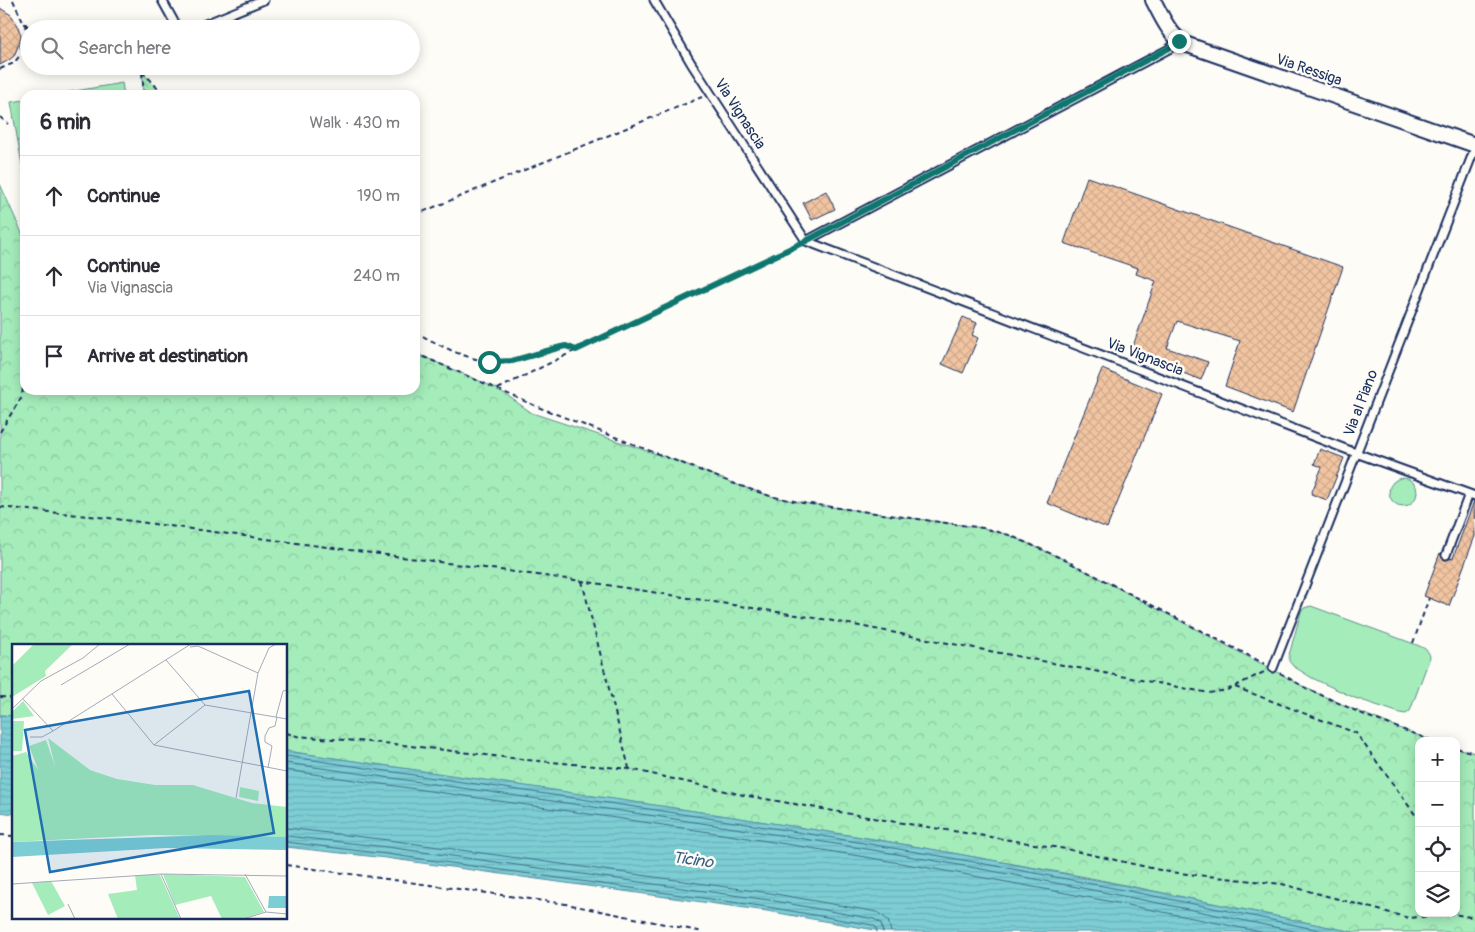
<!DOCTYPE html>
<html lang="en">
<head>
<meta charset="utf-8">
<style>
	:root { --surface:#fff; --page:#f2f2f3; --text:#2b2b33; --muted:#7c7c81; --line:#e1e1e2 }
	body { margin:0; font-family:Pangolin,sans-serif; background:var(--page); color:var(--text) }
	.controls { position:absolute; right:15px; bottom:15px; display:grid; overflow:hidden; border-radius:10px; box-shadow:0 2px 12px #0003 }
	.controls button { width:45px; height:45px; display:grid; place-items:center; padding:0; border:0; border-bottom:1px solid var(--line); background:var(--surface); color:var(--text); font:25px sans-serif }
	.stop { position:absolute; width:15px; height:15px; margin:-11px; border:4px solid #0f766e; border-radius:50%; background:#fff }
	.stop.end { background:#0f766e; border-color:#fff; box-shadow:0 1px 5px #0008 }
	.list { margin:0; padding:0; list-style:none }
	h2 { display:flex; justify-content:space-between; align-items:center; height:65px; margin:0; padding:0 20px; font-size:21px }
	h2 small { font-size:16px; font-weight:400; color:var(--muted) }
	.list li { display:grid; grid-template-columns:32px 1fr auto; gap:15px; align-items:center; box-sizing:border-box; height:80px; padding:0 20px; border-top:1px solid var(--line) }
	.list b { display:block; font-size:19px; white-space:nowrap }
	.list p { margin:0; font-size:16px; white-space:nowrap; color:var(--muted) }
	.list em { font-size:16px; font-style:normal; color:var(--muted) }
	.icon { flex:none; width:28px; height:28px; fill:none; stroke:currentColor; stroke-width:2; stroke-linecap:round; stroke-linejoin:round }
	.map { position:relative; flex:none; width:1475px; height:932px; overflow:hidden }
	.search { position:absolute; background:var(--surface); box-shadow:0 2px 12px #0003; left:20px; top:20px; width:400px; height:55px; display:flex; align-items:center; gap:12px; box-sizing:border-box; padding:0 18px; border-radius:28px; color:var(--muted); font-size:19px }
	.panel { position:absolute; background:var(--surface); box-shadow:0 2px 12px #0003; left:20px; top:90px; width:400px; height:305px; border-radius:15px }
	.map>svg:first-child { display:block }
	.forest { fill:url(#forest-crowns); stroke:#608e8c }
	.garden { fill:#a4ecba; stroke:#608e8c }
	.water { fill:url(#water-rules); stroke:#568ea5 }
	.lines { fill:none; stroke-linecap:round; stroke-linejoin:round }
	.shore { stroke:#426f8d; stroke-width:1 }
	.building { fill:url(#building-cross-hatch); stroke:#1b2f5e }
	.lane-casing { stroke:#1b2f5e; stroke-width:11 }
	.street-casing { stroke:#1b2f5e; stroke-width:18 }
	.path { stroke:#1b2f5e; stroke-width:2; stroke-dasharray:5 4; stroke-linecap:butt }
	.lane { stroke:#fdfcf7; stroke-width:7 }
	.street { stroke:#fdfcf7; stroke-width:14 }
	.route { stroke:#0f766e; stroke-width:6 }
	.labels { text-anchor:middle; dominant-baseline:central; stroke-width:5; stroke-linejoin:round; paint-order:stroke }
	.street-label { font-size:15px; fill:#1b2f5e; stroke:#fdfcf7 }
	.water-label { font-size:16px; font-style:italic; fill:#385f81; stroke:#fdfcf7 }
	.inset-road { fill:none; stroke:#a3aaba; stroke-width:1 }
	.view { fill:#1f6fb2; fill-opacity:0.15; stroke:#1f6fb2; stroke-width:2.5 }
	.inset-edge { fill:none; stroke:#1b2f5e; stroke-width:2.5 }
</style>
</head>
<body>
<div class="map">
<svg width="1475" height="932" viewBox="0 0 1475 932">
	<defs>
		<pattern id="forest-crowns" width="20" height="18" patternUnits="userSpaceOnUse" patternTransform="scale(1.25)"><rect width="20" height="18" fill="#a4ecba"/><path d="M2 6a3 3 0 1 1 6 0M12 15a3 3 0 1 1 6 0" fill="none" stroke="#8dcba2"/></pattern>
		<pattern id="water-rules" width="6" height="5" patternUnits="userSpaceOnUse" patternTransform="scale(1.25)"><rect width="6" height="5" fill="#7dced4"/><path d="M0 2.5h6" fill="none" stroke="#6bb1b8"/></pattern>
		<pattern id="building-cross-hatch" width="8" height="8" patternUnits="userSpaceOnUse" patternTransform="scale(1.25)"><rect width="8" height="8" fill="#f2c5a1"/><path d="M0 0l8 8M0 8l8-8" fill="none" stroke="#cfaa8d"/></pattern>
	</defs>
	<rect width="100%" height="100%" fill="#fdfcf7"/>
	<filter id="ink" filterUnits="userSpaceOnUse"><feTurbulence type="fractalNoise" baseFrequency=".02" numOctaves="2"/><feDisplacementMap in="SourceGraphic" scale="10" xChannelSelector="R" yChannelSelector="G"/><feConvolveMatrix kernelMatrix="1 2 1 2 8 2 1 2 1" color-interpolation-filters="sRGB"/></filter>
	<g filter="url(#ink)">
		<path class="forest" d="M 142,72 L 163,95 L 143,95 Z
			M 0,184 L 25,240 L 25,390 L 415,390 L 415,353 L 498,389 L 532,413 L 678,461 L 735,484 L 770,496 L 803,503 L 983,528 L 1009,535 L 1063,559 L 1254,660 C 1273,668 1289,680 1308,689 C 1349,708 1390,725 1433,741 L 1419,741 L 1419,913 L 1456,913 L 1456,748 L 1475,753 L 1475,932 L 1353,932 L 1086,877 L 874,839 L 694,811 L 286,751 L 286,646 L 14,646 L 14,716 L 0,715 Z"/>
		<path class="garden" d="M 122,83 L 124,95 L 52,95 Z
			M 25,100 L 25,182 L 11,102 Z
			M1389 492a14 14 0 1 1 28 0a14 14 0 1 1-28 0Z
			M 1311,606 L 1417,645 C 1424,648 1429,650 1430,657 L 1410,711 L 1406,714 L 1400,713 L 1355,698 L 1312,678 L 1293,666 L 1289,661 L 1289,655 L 1301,612 L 1304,608 Z"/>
		<path class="water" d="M 0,715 L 14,716 L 14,814 L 0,812 Z
			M 286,751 C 482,780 677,807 872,839 C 1033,866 1193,899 1353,932 L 886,932 L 767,911 L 386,858 L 286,847 Z"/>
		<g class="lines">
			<path class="shore" d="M 286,756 C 482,786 679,811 875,845 C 1027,870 1178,900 1328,932
				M 286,763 C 482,791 678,818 873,850 C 1015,874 1157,902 1298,932
				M 286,770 C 481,799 676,825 871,858 C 1001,880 1131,905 1261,932
				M 286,828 L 388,840 L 770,893 L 877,912 L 888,920 L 891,932
				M 286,836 L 387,847 L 769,900 L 874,919 L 881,923 L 883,932
				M 286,842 L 386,854 L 768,907 L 872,925 L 876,927 L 877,932"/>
		</g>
		<path class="building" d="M 0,8 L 11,15 L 16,22 L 21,35 L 20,41 L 14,56 L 9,60 L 0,65 Z
			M 1087,177 L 1343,267 L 1293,412 L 1225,386 L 1240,341 L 1177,321 L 1167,348 L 1208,362 L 1201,380 L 1173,369 L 1174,367 L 1131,352 L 1156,281 L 1136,274 L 1138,268 L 1064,243 Z
			M 826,191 L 835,209 L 812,220 L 803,203 Z
			M 963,317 L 977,323 L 972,335 L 978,338 L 963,373 L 942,364 Z
			M 1102,369 L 1162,394 L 1107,528 L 1047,503 Z
			M 1320,449 L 1344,458 L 1327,500 L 1311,494 L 1322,467 L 1314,464 Z
			M 1474,501 L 1475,536 L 1449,606 L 1424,596 L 1440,553 L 1445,560 L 1453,558 Z"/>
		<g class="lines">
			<defs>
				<path id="lane" d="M 162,0 L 178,29
					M 654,0 L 691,63 L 806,241 L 1169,49 L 1179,41
					M 193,29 L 264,0
					M 25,46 L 29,47
					M 806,241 L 1356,453 L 1475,496
					M 1446,555 L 1469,494
					M 1273,668 L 1475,148"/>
				<path id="street" d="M 1153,0 C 1161,15 1169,35 1185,44 L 1475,145"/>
			</defs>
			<use href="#lane" class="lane-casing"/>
			<use href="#street" class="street-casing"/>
			<path class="path" d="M 13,0 L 22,20 L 30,29
				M 25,23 L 26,38
				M 88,66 L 137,70 C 148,74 155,86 163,95
				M 0,69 L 14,63 L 21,54
				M 142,72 L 144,95
				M 0,117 L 8,124
				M 415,215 L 702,97
				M 415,332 C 445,348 478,367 513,361 C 529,357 544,349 561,347 L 566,346 L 576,350
				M 415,353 L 538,407 L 735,484 L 770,496 L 803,503 L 983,528 L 1009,535 L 1063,559 L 1265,664
				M 498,389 L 576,350 L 798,245
				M 0,432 L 22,396 L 25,364
				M 0,507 L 109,518 L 582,581 L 828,620 L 1209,693 L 1227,690 L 1264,672
				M 582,581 L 629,768
				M 1413,643 L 1429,598
				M 1280,673 L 1306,688 L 1369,717 L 1433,741
				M 1235,687 L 1356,733 L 1419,820
				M 0,697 L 14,698
				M 286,733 L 297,736 L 394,744 L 528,760 L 630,769 L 743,795 L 896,822 L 1066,849 L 1169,872 L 1282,884 L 1409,918 L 1454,914 L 1475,918
				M 1456,748 L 1475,753
				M 0,835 L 14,836
				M 286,865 L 566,904 L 703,932"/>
			<use href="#lane" class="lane"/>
			<use href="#street" class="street"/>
		</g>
	</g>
	<g class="lines" filter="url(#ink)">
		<path class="route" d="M 489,362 L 512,361 L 561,347 L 566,346 L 576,350 L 806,241 L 1169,48 L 1179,41"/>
	</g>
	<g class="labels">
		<g class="street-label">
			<text transform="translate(1309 70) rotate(19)">Via Ressiga</text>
			<text transform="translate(740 114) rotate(57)">Via Vignascia</text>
			<text transform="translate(1145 357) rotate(21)">Via Vignascia</text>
			<text transform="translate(1361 403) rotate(-69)">Via al Piano</text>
		</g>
		<g class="water-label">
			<text transform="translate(693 860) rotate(8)">Ticino</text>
		</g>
	</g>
	<g transform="translate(12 644)">
		<rect width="275" height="275" fill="#fdfcf7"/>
		<path d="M 151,230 L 233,233 L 252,268 L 229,275 L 210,275 L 199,252 L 163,261 ZM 123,231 L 148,231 L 168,275 L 106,275 L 96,250 L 125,246 Z" fill="#a4ecba"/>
		<path d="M 22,0 L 61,0 L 33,27 L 34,32 L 0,53 L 0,22 ZM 11,57 L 22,72 L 0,75 L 0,68 ZM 36,94 L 78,126 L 105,135 L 143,141 L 181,141 L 240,159 L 275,163 L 275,193 L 140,191 L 0,198 L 0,112 L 14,108 L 27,127 L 43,122 ZM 39,237 L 53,262 L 36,271 L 20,239 Z" fill="#a4ecba"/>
		<path d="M 0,77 L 12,77 L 10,107 L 0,107 ZM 34,96 L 43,122 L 27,128 L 17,102 ZM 228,143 L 247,147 L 246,157 L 227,153 Z" fill="#a4ecba"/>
		<path d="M 201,191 L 275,193 L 275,206 L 154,204 L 0,213 L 0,198 ZM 257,252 L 275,252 L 275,264 L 256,264 Z" fill="#7dced4"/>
		<path class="inset-road" d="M 178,3 L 186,2 L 246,29M 154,16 L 193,61 L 275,75M 49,41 L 118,0M 100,50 L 142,101 L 193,61M 11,55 L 41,87 L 179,0M 0,65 L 29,37 L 71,14 L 88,0M 264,73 L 271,47 L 275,46M 18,93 L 30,93 L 41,87M 142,101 L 275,127M 256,124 L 260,102 L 253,98 L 253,92 L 257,84 L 263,82 L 265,73M 224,154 L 246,29 L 257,4 L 264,0M 149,230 L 169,275M 233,230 L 254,268M 0,240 L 149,230 L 275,232M 56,260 L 63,275M 231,275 L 254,268 L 275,270"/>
		<path class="view" d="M 237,47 L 262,189 L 38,228 L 13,86 Z"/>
		<rect width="275" height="275" class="inset-edge"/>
	</g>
</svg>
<div class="controls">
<button>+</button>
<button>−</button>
<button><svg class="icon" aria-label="locate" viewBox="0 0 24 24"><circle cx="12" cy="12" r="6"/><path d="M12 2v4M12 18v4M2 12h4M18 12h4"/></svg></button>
<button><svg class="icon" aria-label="layers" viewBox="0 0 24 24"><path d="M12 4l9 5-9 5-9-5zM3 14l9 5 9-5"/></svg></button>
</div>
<div class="stop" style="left:489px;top:362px"></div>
<div class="stop end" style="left:1179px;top:41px"></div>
<div class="search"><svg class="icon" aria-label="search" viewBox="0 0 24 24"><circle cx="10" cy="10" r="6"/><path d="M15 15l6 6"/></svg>Search here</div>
<section class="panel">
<h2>6 min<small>Walk · 430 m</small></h2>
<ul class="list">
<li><svg class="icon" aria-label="ahead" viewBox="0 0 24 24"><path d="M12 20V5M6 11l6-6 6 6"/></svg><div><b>Continue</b></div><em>190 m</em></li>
<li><svg class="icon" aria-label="ahead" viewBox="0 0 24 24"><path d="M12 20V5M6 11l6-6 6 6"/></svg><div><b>Continue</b><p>Via Vignascia</p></div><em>240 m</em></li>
<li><svg class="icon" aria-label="arrive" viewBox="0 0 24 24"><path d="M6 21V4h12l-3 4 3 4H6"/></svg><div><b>Arrive at destination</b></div></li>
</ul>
</section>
</div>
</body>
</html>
